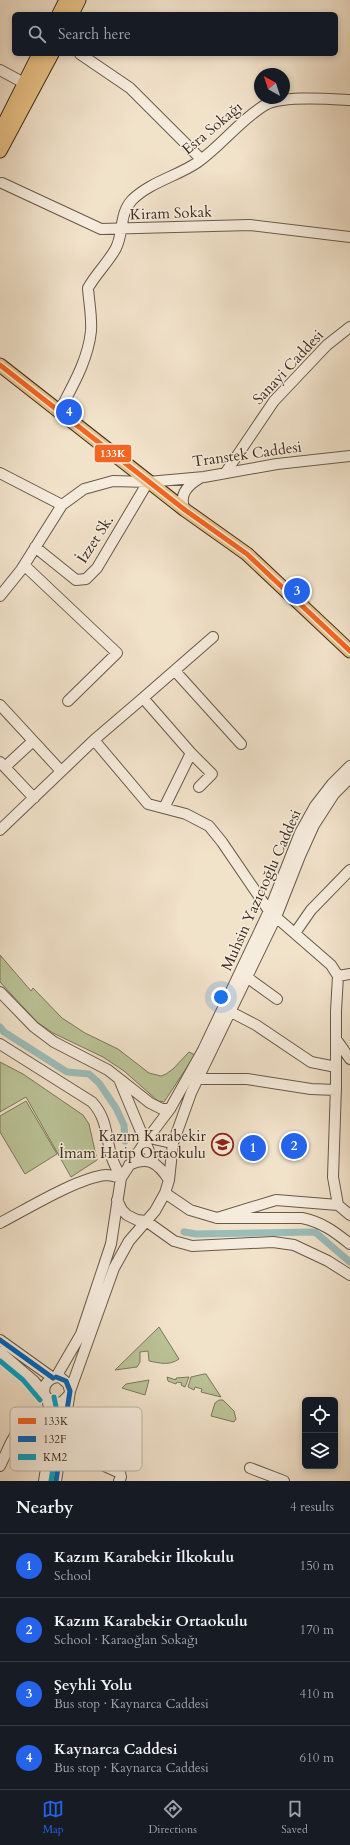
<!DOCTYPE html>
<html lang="en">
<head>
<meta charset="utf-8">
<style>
	:root { --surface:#171b24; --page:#242831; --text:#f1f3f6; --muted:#9ea1a6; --line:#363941; --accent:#2563eb }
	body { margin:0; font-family:Cardo,serif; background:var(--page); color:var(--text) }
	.controls { position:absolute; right:12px; bottom:12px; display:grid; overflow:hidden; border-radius:6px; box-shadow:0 2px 6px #0003 }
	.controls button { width:36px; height:36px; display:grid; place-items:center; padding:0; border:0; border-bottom:1px solid var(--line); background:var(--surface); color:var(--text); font:20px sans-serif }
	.compass { position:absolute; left:254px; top:68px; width:36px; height:36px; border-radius:50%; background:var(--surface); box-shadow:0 2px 6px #0003; rotate:321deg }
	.you { position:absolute; left:221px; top:997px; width:14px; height:14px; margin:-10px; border:3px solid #fff; border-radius:50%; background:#1a73e8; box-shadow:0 0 0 6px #1a73e833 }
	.badge { display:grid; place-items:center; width:26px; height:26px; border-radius:50%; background:var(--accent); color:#fff; font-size:13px; font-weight:700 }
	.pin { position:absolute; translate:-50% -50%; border:2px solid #fff; box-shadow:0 1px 4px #0006 }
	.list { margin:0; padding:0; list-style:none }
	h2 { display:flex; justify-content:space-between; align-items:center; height:52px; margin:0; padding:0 16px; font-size:17px }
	h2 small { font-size:13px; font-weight:400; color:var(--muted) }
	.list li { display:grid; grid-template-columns:26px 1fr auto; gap:12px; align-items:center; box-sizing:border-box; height:64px; padding:0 16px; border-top:1px solid var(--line) }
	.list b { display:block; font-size:15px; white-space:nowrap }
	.list p { margin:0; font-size:13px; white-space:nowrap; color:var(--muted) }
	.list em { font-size:13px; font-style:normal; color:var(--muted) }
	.icon { flex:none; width:22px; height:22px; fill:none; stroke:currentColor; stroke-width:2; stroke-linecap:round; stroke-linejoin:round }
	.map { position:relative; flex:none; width:350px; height:1481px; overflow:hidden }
	.search { position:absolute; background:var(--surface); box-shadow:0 2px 6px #0003; left:12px; right:12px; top:12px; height:44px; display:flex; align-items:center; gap:10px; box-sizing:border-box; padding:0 14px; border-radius:6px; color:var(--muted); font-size:15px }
	.sheet { height:308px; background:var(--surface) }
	nav { display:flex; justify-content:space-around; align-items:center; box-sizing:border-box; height:56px; border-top:1px solid var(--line); background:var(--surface); font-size:11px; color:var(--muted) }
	nav a { display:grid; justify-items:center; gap:2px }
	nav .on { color:var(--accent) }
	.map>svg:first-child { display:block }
	.green { fill:#bac397; stroke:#7a785b }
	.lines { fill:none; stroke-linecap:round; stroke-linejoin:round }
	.canal { stroke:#9bbdba; stroke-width:7 }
	.minor-casing { stroke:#685a4a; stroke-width:12 }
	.major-casing { stroke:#3b2d1f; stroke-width:15 }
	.minor { stroke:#f6ecdd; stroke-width:10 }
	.major { stroke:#e8c185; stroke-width:13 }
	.bus-1-casing { stroke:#f6ecdd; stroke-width:8 }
	.bus-2-casing { stroke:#f6ecdd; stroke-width:8 }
	.bus-3-casing { stroke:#f6ecdd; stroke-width:8 }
	.bus-1 { stroke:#f26522; stroke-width:5 }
	.bus-2 { stroke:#0065bd; stroke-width:5 }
	.bus-3 { stroke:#03a3c5; stroke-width:5 }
	.labels { text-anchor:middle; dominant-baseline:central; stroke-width:3; stroke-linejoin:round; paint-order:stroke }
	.street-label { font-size:15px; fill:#3b2d1f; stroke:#f6ecdd }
	.poi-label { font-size:15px; fill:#3b2d1f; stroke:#f6ecdd; text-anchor:end }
	.key { fill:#f6ecdd; stroke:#beb3a4; stroke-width:1 }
	.key-label { font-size:11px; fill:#3b2d1f }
	.line-badge { stroke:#f6ecdd; stroke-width:1.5 }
	.badge-label { font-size:11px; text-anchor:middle; font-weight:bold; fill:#fff }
</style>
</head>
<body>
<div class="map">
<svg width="350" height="1481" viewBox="0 0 350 1481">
	<rect width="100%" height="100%" fill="#f1e2ca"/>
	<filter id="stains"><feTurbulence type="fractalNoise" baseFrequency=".005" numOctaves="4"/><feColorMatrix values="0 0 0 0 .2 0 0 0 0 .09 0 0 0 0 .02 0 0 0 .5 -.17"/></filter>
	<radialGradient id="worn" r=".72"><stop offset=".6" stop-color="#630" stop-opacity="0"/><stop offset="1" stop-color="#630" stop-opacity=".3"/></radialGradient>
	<path class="green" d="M 0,955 L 31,991 L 33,988 L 62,1018 L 85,1033 L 118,1049 L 149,1073 L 161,1076 L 166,1074 L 173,1069 L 189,1052 L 195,1055 L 164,1102 L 158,1101 L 124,1071 L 103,1057 L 53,1033 L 37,1022 L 0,982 Z
		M 0,1062 L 23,1074 L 83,1115 L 89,1124 L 97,1160 L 71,1177 L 26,1097 L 0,1112 Z
		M 26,1101 L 57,1154 L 25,1174 L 0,1132 L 0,1116 Z
		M 159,1327 L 179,1359 C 169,1366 160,1363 149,1361 L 148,1351 L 140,1352 L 140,1362 L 137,1367 L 115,1370 Z
		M 204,1374 L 206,1374 L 221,1397 L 201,1392 L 202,1389 L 195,1387 L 194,1390 L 188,1387 L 191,1377 Z
		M 167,1377 L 176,1380 L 176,1378 L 189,1377 L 185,1387 L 181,1385 L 182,1383 L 177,1382 L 176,1384 L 168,1381 Z
		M 149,1380 L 145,1395 L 122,1388 L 126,1384 Z
		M 219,1400 L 223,1400 L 234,1411 L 236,1419 L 234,1422 L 211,1416 L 215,1403 Z"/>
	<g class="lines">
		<path class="canal" d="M 0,1027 L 4,1032 L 67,1072 L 89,1074 L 99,1083 L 116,1108 L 124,1125 L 125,1141
			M 184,1232 L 196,1234 L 315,1232 L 350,1262"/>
		<defs>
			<path id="minor" d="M 80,54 L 130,88 L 201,159
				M 0,70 L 24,83
				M 2,183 L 101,229 L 250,225 L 350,237
				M 60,410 C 73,385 88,360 91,331 C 92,317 89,302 88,288 C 95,275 110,260 116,248 C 124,232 119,214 132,200 C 150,182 178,176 198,162 C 222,145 240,120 265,105 C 281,95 331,99 350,100
				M 226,472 L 274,401 L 327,345 L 350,327
				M 0,473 L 62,505
				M 185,510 C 178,495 188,485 200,478
				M 35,547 L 76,580 L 86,579 L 97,568 L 148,482
				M 24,565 L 117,653 L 68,701
				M 0,596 L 21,570 L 62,505 L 84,489 L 113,481 L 148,482 L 204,477 L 277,464 L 350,456
				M 175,671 L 241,744
				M 143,698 L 213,637
				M 0,705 L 61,771
				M 94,740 L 143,698 L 191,753 L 164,808
				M 191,753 L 212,774 L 199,787
				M 0,762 L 34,798
				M 5,767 L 33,741
				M 0,830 L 94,740 L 148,804 L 186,814 L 209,826 L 222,842 L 269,911 L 331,965 L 338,976 L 336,1011 L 336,1086 L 333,1177 L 338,1205 L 276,1200 L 217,1218
				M 295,933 L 311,910 L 350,870
				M 338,976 L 350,974
				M 248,978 L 277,999
				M 0,992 L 34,1027 L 54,1042 L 108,1070 L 150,1103 L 162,1109 L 170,1109
				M 231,1012 L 256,1025 L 311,1062 L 336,1067
				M 336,1039 L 350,1059
				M 0,1044 L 92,1102 C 107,1118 106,1136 111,1155 C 113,1163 118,1171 121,1178
				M 119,1079 L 154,1163
				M 198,1079 L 247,1079 L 311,1089 L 336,1090
				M 154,1139 L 167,1142
				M 129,1165 C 149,1156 158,1163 169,1180
				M 165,1193 L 190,1210 L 217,1218 L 302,1218 C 322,1222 335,1232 350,1244
				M 117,1200 L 122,1210 L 127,1215 L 137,1220 L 146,1221 L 174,1241 L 192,1246 L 273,1242 L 294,1245 L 328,1261 L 350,1275
				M 338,1205 L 350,1215
				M 0,1223 C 27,1209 77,1178 106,1175 C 111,1175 117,1177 121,1178
				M 0,1340 L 53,1378
				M 0,1352 L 34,1381 L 49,1400 L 55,1403 L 62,1402 L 69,1395
				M 56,1377 L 81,1334 L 111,1244 L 121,1178 L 145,1142 L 170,1109 L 203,1050 L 269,911 L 300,833 L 315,806 L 332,784 L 350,766
				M 70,1391 L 114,1268 L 129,1241 L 155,1211 L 165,1193 L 169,1180 L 173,1143 L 191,1093 L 276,917 L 300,856 L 314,825 L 334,794 L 350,778
				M 45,1395 C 42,1385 49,1377 60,1377 L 68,1384 L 70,1391 L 56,1481
				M 62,1447 L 120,1473 L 121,1477 L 119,1481
				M 0,1466 C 15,1435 15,1423 51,1416
				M 250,1468 L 284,1481
				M 44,1481 L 53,1426 L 47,1398"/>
			<path id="major" d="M 59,14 L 66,0
				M 72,14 L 79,0
				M 0,132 L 39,54
				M 0,151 L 52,54
				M 0,365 L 185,510 L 247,554 L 350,651"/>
		</defs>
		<use href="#minor" class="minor-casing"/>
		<use href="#major" class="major-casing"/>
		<use href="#minor" class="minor"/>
		<use href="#major" class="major"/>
		<defs>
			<path id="bus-1" d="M 0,365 L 185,510 L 247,554 L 350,651"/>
			<path id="bus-2" d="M 0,1340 L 53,1378
				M 56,1377 L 66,1381 L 70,1391 L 56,1481"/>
			<path id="bus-3" d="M 0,1361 L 23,1380 L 40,1400
				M 51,1481 L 60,1426 L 54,1397"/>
		</defs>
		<use href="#bus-1" class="bus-1-casing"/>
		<use href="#bus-2" class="bus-2-casing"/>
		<use href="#bus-3" class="bus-3-casing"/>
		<use href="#bus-1" class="bus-1"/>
		<use href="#bus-2" class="bus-2"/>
		<use href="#bus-3" class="bus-3"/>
	</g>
	<defs>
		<symbol id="school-ring" viewBox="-11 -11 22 22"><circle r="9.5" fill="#f6ecdd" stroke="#8f2418" stroke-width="1.5"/><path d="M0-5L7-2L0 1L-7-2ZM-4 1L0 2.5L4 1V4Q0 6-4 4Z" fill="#8f2418"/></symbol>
	</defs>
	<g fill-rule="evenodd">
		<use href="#school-ring" x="210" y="1132" width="25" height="25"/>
	</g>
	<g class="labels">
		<g class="street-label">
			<text transform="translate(212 128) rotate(-40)">Esra Sokağı</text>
			<text transform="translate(171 213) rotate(-2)">Kiram Sokak</text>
			<text transform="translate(288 367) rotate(-47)">Sanayi Caddesi</text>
			<text transform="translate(247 454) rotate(-8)">Transtek Caddesi</text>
			<text transform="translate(95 539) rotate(-57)">İzzet Sk.</text>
			<text transform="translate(261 890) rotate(-66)">Muhsin Yazıcıoğlu Caddesi</text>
		</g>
		<g class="poi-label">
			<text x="206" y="1136">Kazım Karabekir<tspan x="206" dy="17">İmam Hatip Ortaokulu</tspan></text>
		</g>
	</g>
	<rect x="10" y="1407" width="132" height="64" rx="6" class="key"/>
	<rect x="18" y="1418" width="18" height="6" fill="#f26522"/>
	<rect x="18" y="1436" width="18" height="6" fill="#0065bd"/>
	<rect x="18" y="1454" width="18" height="6" fill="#03a3c5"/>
	<g class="key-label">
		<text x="43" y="1425">133K</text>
		<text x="43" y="1443">132F</text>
		<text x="43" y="1461">KM2</text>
	</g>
	<rect class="line-badge" x="94" y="444" width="38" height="19" rx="4" fill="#f26522"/>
	<g class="badge-label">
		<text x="113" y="457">133K</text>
	</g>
	<rect width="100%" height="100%" filter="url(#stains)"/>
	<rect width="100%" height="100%" fill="url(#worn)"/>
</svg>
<div class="controls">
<button><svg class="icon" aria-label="locate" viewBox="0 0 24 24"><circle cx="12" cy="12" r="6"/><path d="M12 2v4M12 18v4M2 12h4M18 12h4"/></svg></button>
<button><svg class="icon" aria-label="layers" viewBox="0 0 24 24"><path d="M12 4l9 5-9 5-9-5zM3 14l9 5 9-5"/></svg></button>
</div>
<svg class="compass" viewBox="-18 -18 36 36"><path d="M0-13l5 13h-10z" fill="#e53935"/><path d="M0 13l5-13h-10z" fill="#9ea1a6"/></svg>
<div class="you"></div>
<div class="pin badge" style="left:253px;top:1148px">1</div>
<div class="pin badge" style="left:294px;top:1146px">2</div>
<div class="pin badge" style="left:297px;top:591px">3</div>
<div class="pin badge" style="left:69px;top:412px">4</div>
<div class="search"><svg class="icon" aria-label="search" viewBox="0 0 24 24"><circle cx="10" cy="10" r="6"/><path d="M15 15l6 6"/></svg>Search here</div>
</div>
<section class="sheet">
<h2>Nearby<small>4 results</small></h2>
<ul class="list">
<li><span class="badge">1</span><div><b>Kazım Karabekir İlkokulu</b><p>School</p></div><em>150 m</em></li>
<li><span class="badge">2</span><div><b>Kazım Karabekir Ortaokulu</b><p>School · Karaoğlan Sokağı</p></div><em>170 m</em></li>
<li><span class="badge">3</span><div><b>Şeyhli Yolu</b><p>Bus stop · Kaynarca Caddesi</p></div><em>410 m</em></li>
<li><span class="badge">4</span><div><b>Kaynarca Caddesi</b><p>Bus stop · Kaynarca Caddesi</p></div><em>610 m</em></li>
</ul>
</section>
<nav>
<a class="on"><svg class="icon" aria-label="map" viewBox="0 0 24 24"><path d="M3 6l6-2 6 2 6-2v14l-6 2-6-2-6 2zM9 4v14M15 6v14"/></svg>Map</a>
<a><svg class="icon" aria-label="directions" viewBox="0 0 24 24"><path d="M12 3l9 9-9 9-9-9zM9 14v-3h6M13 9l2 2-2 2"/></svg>Directions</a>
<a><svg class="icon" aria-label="saved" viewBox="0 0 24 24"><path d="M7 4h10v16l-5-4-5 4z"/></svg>Saved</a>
</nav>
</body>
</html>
